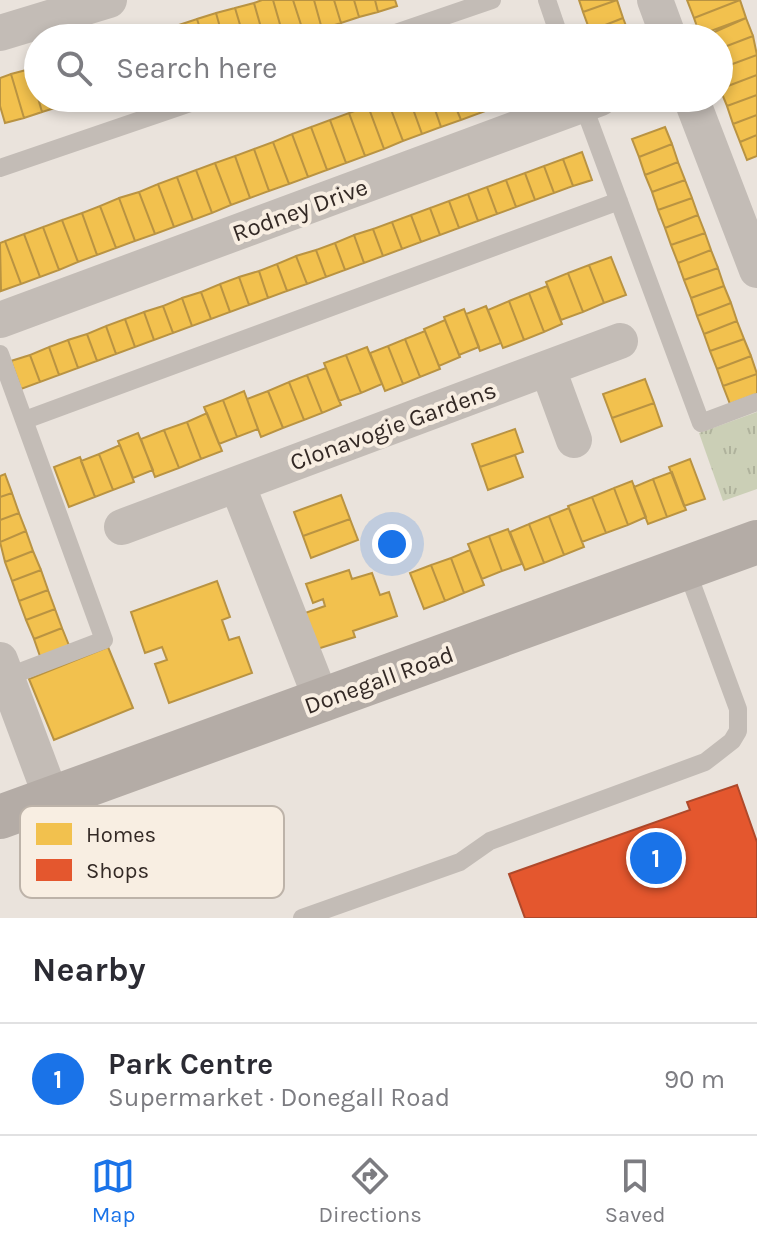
<!DOCTYPE html>
<html lang="en">
<head>
<meta charset="utf-8">
<style>
	:root { --surface:#fff; --page:#f7f7f7; --text:#2b2b33; --muted:#7c7c81; --line:#e1e1e2; --accent:#1a73e8 }
	body { margin:0; font-family:Karla,sans-serif; background:var(--page); color:var(--text) }
	.you { position:absolute; left:392px; top:544px; width:28px; height:28px; margin:-20px; border:6px solid #fff; border-radius:50%; background:#1a73e8; box-shadow:0 0 0 12px #1a73e833 }
	.badge { display:grid; place-items:center; width:52px; height:52px; border-radius:50%; background:var(--accent); color:#fff; font-size:26px; font-weight:700 }
	.pin { position:absolute; translate:-50% -50%; border:4px solid #fff; box-shadow:0 2px 8px #0006 }
	.list { margin:0; padding:0; list-style:none }
	h2 { display:flex; justify-content:space-between; align-items:center; height:104px; margin:0; padding:0 32px; font-size:34px }
	h2 small { font-size:26px; font-weight:400; color:var(--muted) }
	.list li { display:grid; grid-template-columns:52px 1fr auto; gap:24px; align-items:center; box-sizing:border-box; height:112px; padding:0 32px; border-top:2px solid var(--line) }
	.list b { display:block; font-size:30px; white-space:nowrap }
	.list p { margin:0; font-size:26px; white-space:nowrap; color:var(--muted) }
	.list em { font-size:26px; font-style:normal; color:var(--muted) }
	.icon { flex:none; width:44px; height:44px; fill:none; stroke:currentColor; stroke-width:2; stroke-linecap:round; stroke-linejoin:round }
	.map { position:relative; flex:none; width:757px; height:918px; overflow:hidden }
	.search { position:absolute; background:var(--surface); box-shadow:0 4px 12px #0003; left:24px; right:24px; top:24px; height:88px; display:flex; align-items:center; gap:20px; box-sizing:border-box; padding:0 28px; border-radius:44px; color:var(--muted); font-size:30px }
	.sheet { height:216px; background:var(--surface) }
	nav { display:flex; justify-content:space-around; align-items:center; box-sizing:border-box; height:112px; border-top:2px solid var(--line); background:var(--surface); font-size:22px; color:var(--muted) }
	nav a { display:grid; justify-items:center; gap:4px }
	nav .on { color:var(--accent) }
	.map>svg:first-child { display:block }
	.grass { fill:url(#grass-tufts) }
	.homes { fill:#f2c14e; stroke:#b99342; stroke-width:2 }
	.shops { fill:#e4572e; stroke:#af492b; stroke-width:2 }
	.lines { fill:none; stroke-linecap:round; stroke-linejoin:round }
	.lane { stroke:#c3bcb6; stroke-width:18 }
	.street { stroke:#c3bcb6; stroke-width:36 }
	.secondary { stroke:#b4aca6; stroke-width:44 }
	.labels { text-anchor:middle; dominant-baseline:central; stroke-width:8; stroke-linejoin:round; paint-order:stroke }
	.street-label { font-size:24px; fill:#332925; stroke:#f8eee2 }
	.key { fill:#f8eee2; stroke:#bdb3a9; stroke-width:2 }
	.key-label { font-size:22px; fill:#332925 }
</style>
</head>
<body>
<div class="map">
<svg width="757" height="918" viewBox="0 0 757 918">
	<defs>
		<pattern id="grass-tufts" width="24" height="20" patternUnits="userSpaceOnUse" patternTransform="scale(2)"><rect width="24" height="20" fill="#cbcfb6"/><path d="M3 7l-1-3M5 7V3M7 7l1-3M15 17l-1-3M17 17v-4M19 17l1-3" fill="none" stroke="#afb29c"/></pattern>
	</defs>
	<rect width="100%" height="100%" fill="#eae3dc"/>
	<path class="grass" d="M 757,412 L 757,489 L 723,501 L 699,433 Z"/>
	<path class="homes" d="M 262,0 L 273,0 L 284,38 L 264,38 L 254,3 Z
		M 273,0 L 293,0 L 304,34 L 284,38 Z
		M 293,0 L 314,0 L 322,29 L 304,34 Z
		M 314,0 L 334,0 L 341,23 L 322,29 Z
		M 334,0 L 354,0 L 359,17 L 341,23 Z
		M 354,0 L 375,0 L 378,12 L 359,17 Z
		M 375,0 L 395,0 L 397,6 L 378,12 Z
		M 579,0 L 617,0 L 583,12 Z
		M 617,0 L 623,18 L 590,31 L 583,12 Z
		M 687,0 L 740,0 L 694,18 Z
		M 740,0 L 746,18 L 700,35 L 694,18 Z
		M 254,3 L 264,38 L 244,38 L 235,8 Z
		M 235,8 L 244,38 L 223,38 L 216,13 Z
		M 216,13 L 223,38 L 203,38 L 197,19 Z
		M 623,18 L 630,36 L 592,38 L 590,31 Z
		M 746,18 L 753,36 L 719,49 L 719,38 L 701,38 Z
		M 197,19 L 203,38 L 183,38 L 179,25 Z
		M 179,25 L 183,38 L 162,38 L 160,30 Z
		M 753,36 L 757,55 L 719,69 L 719,49 Z
		M 757,55 L 757,75 L 720,89 L 719,69 Z
		M 30,69 L 42,112 L 24,118 L 11,74 Z
		M 11,74 L 24,118 L 5,123 L 0,106 L 0,78 Z
		M 757,75 L 757,95 L 727,106 L 720,89 Z
		M 757,95 L 757,115 L 733,124 L 727,106 Z
		M 38,98 L 58,98 L 61,106 L 42,112 Z
		M 409,98 L 422,134 L 403,141 L 387,99 Z
		M 409,98 L 431,98 L 441,127 L 422,134 Z
		M 431,98 L 452,98 L 461,120 L 441,127 Z
		M 452,98 L 474,98 L 480,113 L 461,120 Z
		M 474,98 L 496,98 L 499,106 L 480,113 Z
		M 387,99 L 403,141 L 384,149 L 368,106 Z
		M 368,106 L 384,149 L 365,156 L 349,113 Z
		M 349,113 L 365,156 L 346,163 L 330,120 Z
		M 757,115 L 757,135 L 740,142 L 733,124 Z
		M 330,120 L 346,163 L 327,170 L 311,127 Z
		M 311,127 L 327,170 L 308,177 L 292,134 Z
		M 665,127 L 672,144 L 639,157 L 632,139 Z
		M 292,134 L 308,177 L 289,184 L 273,142 Z
		M 757,135 L 757,156 L 747,160 L 740,142 Z
		M 273,142 L 289,184 L 269,191 L 254,149 Z
		M 672,144 L 678,162 L 645,175 L 639,157 Z
		M 254,149 L 269,191 L 250,198 L 235,156 Z
		M 582,152 L 592,180 L 573,186 L 563,159 Z
		M 235,156 L 250,198 L 231,205 L 215,163 Z
		M 563,159 L 573,186 L 554,193 L 544,166 Z
		M 678,162 L 685,180 L 652,192 L 645,175 Z
		M 215,163 L 231,205 L 212,213 L 196,170 Z
		M 544,166 L 554,193 L 535,200 L 525,173 Z
		M 196,170 L 212,213 L 193,220 L 177,177 Z
		M 525,173 L 535,200 L 516,207 L 506,180 Z
		M 177,177 L 193,220 L 174,227 L 158,184 Z
		M 506,180 L 516,207 L 497,214 L 487,187 Z
		M 685,180 L 692,198 L 658,210 L 652,192 Z
		M 158,184 L 174,227 L 155,234 L 139,192 Z
		M 487,187 L 497,214 L 478,221 L 468,194 Z
		M 139,192 L 155,234 L 135,241 L 119,198 Z
		M 468,194 L 478,221 L 459,228 L 449,201 Z
		M 119,198 L 135,241 L 116,248 L 100,206 Z
		M 692,198 L 698,215 L 665,228 L 658,210 Z
		M 449,201 L 459,228 L 440,235 L 430,208 Z
		M 100,206 L 116,248 L 97,255 L 82,213 Z
		M 430,208 L 440,235 L 421,242 L 411,215 Z
		M 82,213 L 97,255 L 78,262 L 62,220 Z
		M 411,215 L 421,242 L 402,249 L 392,222 Z
		M 698,215 L 705,233 L 671,245 L 665,228 Z
		M 62,220 L 78,262 L 59,270 L 43,227 Z
		M 392,222 L 402,249 L 383,256 L 373,229 Z
		M 43,227 L 59,270 L 40,277 L 24,234 Z
		M 373,229 L 383,256 L 364,263 L 354,235 Z
		M 705,233 L 711,250 L 678,263 L 671,245 Z
		M 24,234 L 40,277 L 21,284 L 5,241 Z
		M 354,235 L 364,263 L 345,270 L 335,243 Z
		M 5,241 L 21,284 L 1,291 L 0,243 Z
		M 335,243 L 345,270 L 326,277 L 316,250 Z
		M 316,250 L 326,277 L 307,284 L 296,256 Z
		M 711,250 L 718,268 L 684,280 L 678,263 Z
		M 296,256 L 307,284 L 287,291 L 277,264 Z
		M 611,257 L 626,295 L 604,303 L 589,265 Z
		M 277,264 L 287,291 L 268,298 L 259,271 Z
		M 589,265 L 604,303 L 583,312 L 568,273 Z
		M 718,268 L 724,286 L 691,298 L 684,280 Z
		M 259,271 L 268,298 L 249,305 L 239,277 Z
		M 568,273 L 583,312 L 561,320 L 546,282 Z
		M 239,277 L 249,305 L 230,312 L 220,284 Z
		M 220,284 L 230,312 L 211,319 L 201,292 Z
		M 547,286 L 562,324 L 544,332 L 529,293 Z
		M 724,286 L 731,303 L 697,316 L 691,298 Z
		M 201,292 L 211,319 L 192,326 L 182,298 Z
		M 529,293 L 544,332 L 524,340 L 509,301 Z
		M 182,298 L 192,326 L 173,333 L 163,306 Z
		M 509,301 L 524,340 L 503,348 L 488,310 Z
		M 731,303 L 737,321 L 704,334 L 697,316 Z
		M 163,306 L 173,333 L 154,340 L 144,312 Z
		M 486,306 L 501,343 L 480,351 L 466,314 Z
		M 464,309 L 479,347 L 459,355 L 444,317 Z
		M 144,312 L 154,340 L 135,347 L 125,319 Z
		M 125,319 L 135,347 L 116,354 L 106,326 Z
		M 445,320 L 460,357 L 439,366 L 424,329 Z
		M 737,321 L 744,339 L 710,351 L 704,334 Z
		M 106,326 L 116,354 L 97,361 L 87,334 Z
		M 425,331 L 440,369 L 420,377 L 405,339 Z
		M 87,334 L 97,361 L 78,368 L 68,340 Z
		M 405,339 L 420,377 L 403,384 L 388,346 Z
		M 744,339 L 751,356 L 717,369 L 710,351 Z
		M 68,340 L 78,368 L 59,375 L 49,347 Z
		M 388,346 L 403,384 L 385,391 L 370,353 Z
		M 49,347 L 59,375 L 40,382 L 30,355 Z
		M 367,347 L 382,384 L 361,393 L 346,355 Z
		M 30,355 L 40,382 L 21,389 L 11,361 Z
		M 346,355 L 361,393 L 339,401 L 324,363 Z
		M 751,356 L 757,374 L 723,386 L 717,369 Z
		M 326,368 L 341,405 L 322,413 L 307,375 Z
		M 757,374 L 757,394 L 730,404 L 723,386 Z
		M 307,375 L 322,413 L 304,420 L 289,382 Z
		M 645,379 L 654,403 L 612,418 L 603,394 Z
		M 289,382 L 304,420 L 283,428 L 268,391 Z
		M 244,391 L 258,429 L 237,437 L 223,400 Z
		M 268,391 L 283,428 L 261,437 L 247,399 Z
		M 223,400 L 237,437 L 219,444 L 204,407 Z
		M 654,403 L 662,426 L 621,442 L 612,418 Z
		M 207,413 L 222,451 L 201,459 L 187,422 Z
		M 187,422 L 201,459 L 179,468 L 164,430 Z
		M 515,429 L 523,452 L 480,467 L 472,444 Z
		M 164,430 L 179,468 L 155,477 L 141,439 Z
		M 138,433 L 153,470 L 133,478 L 118,441 Z
		M 120,445 L 134,482 L 113,490 L 99,454 Z
		M 99,454 L 113,490 L 95,497 L 81,461 Z
		M 515,455 L 523,477 L 488,490 L 480,467 Z
		M 80,457 L 95,497 L 69,507 L 54,467 Z
		M 690,459 L 705,499 L 684,506 L 669,467 Z
		M 672,472 L 686,510 L 667,517 L 653,479 Z
		M 5,474 L 12,493 L 0,497 L 0,476 Z
		M 653,479 L 667,517 L 648,524 L 634,487 Z
		M 632,481 L 646,517 L 628,525 L 614,488 Z
		M 614,488 L 628,525 L 606,533 L 592,497 Z
		M 12,493 L 19,513 L 0,520 L 0,497 Z
		M 341,495 L 350,519 L 303,536 L 294,512 Z
		M 592,497 L 606,533 L 582,542 L 568,506 Z
		M 569,508 L 584,547 L 564,555 L 549,516 Z
		M 19,513 L 26,531 L 0,542 L 0,520 Z
		M 549,516 L 564,555 L 544,563 L 529,524 Z
		M 350,519 L 358,540 L 311,558 L 303,536 Z
		M 529,524 L 544,563 L 525,570 L 510,532 Z
		M 508,529 L 522,564 L 502,571 L 489,536 Z
		M 26,531 L 33,551 L 5,562 L 0,542 Z
		M 489,536 L 502,571 L 482,579 L 468,544 Z
		M 470,550 L 484,585 L 464,593 L 451,558 Z
		M 33,551 L 41,570 L 12,581 L 5,562 Z
		M 451,558 L 464,593 L 445,601 L 431,565 Z
		M 431,565 L 445,601 L 424,609 L 410,573 Z
		M 41,570 L 48,590 L 19,601 L 12,581 Z
		M 349,570 L 352,579 L 372,573 L 380,595 L 389,592 L 397,616 L 353,631 L 355,637 L 314,650 L 302,614 L 325,606 L 323,599 L 313,603 L 306,584 Z
		M 217,581 L 230,617 L 222,620 L 229,640 L 239,637 L 252,673 L 169,703 L 155,664 L 167,660 L 162,647 L 145,653 L 131,612 Z
		M 48,590 L 55,609 L 26,620 L 19,601 Z
		M 55,609 L 62,628 L 34,639 L 26,620 Z
		M 62,628 L 70,648 L 41,659 L 34,639 Z
		M 108,647 L 133,708 L 54,740 L 29,679 Z"/>
	<path class="shops" d="M 737,785 L 757,842 L 757,918 L 525,918 L 509,874 L 690,810 L 687,802 Z"/>
	<g class="lines">
		<path class="lane" d="M 547,0 L 560,38
			M 381,38 L 492,0
			M 581,99 L 701,423 L 757,402
			M 0,168 L 205,98
			M 0,354 L 104,640 L 7,677
			M 25,420 L 619,201
			M 302,918 L 460,862 L 490,841 L 705,762 L 732,741 L 738,731 L 738,709 L 686,568"/>
		<path class="street" d="M 655,0 L 669,38
			M 0,33 L 109,0
			M 691,98 L 757,270
			M 0,320 L 600,98
			M 548,369 L 574,440
			M 237,484 L 322,701
			M 122,527 L 620,341
			M 0,660 L 52,799"/>
		<path class="secondary" d="M 0,817 L 757,542"/>
	</g>
	<g class="labels">
		<g class="street-label">
			<text transform="translate(300 210) rotate(-20)">Rodney Drive</text>
			<text transform="translate(393 426) rotate(-20)">Clonavogie Gardens</text>
			<text transform="translate(379 680) rotate(-20)">Donegall Road</text>
		</g>
	</g>
	<rect x="20" y="806" width="264" height="92" rx="12" class="key"/>
	<rect x="36" y="823" width="36" height="22" fill="#f2c14e"/>
	<rect x="36" y="859" width="36" height="22" fill="#e4572e"/>
	<g class="key-label">
		<text x="86" y="842">Homes</text>
		<text x="86" y="878">Shops</text>
	</g>
</svg>
<div class="you"></div>
<div class="pin badge" style="left:656px;top:858px">1</div>
<div class="search"><svg class="icon" aria-label="search" viewBox="0 0 24 24"><circle cx="10" cy="10" r="6"/><path d="M15 15l6 6"/></svg>Search here</div>
</div>
<section class="sheet">
<h2>Nearby<small></small></h2>
<ul class="list">
<li><span class="badge">1</span><div><b>Park Centre</b><p>Supermarket · Donegall Road</p></div><em>90 m</em></li>
</ul>
</section>
<nav>
<a class="on"><svg class="icon" aria-label="map" viewBox="0 0 24 24"><path d="M3 6l6-2 6 2 6-2v14l-6 2-6-2-6 2zM9 4v14M15 6v14"/></svg>Map</a>
<a><svg class="icon" aria-label="directions" viewBox="0 0 24 24"><path d="M12 3l9 9-9 9-9-9zM9 14v-3h6M13 9l2 2-2 2"/></svg>Directions</a>
<a><svg class="icon" aria-label="saved" viewBox="0 0 24 24"><path d="M7 4h10v16l-5-4-5 4z"/></svg>Saved</a>
</nav>
</body>
</html>
